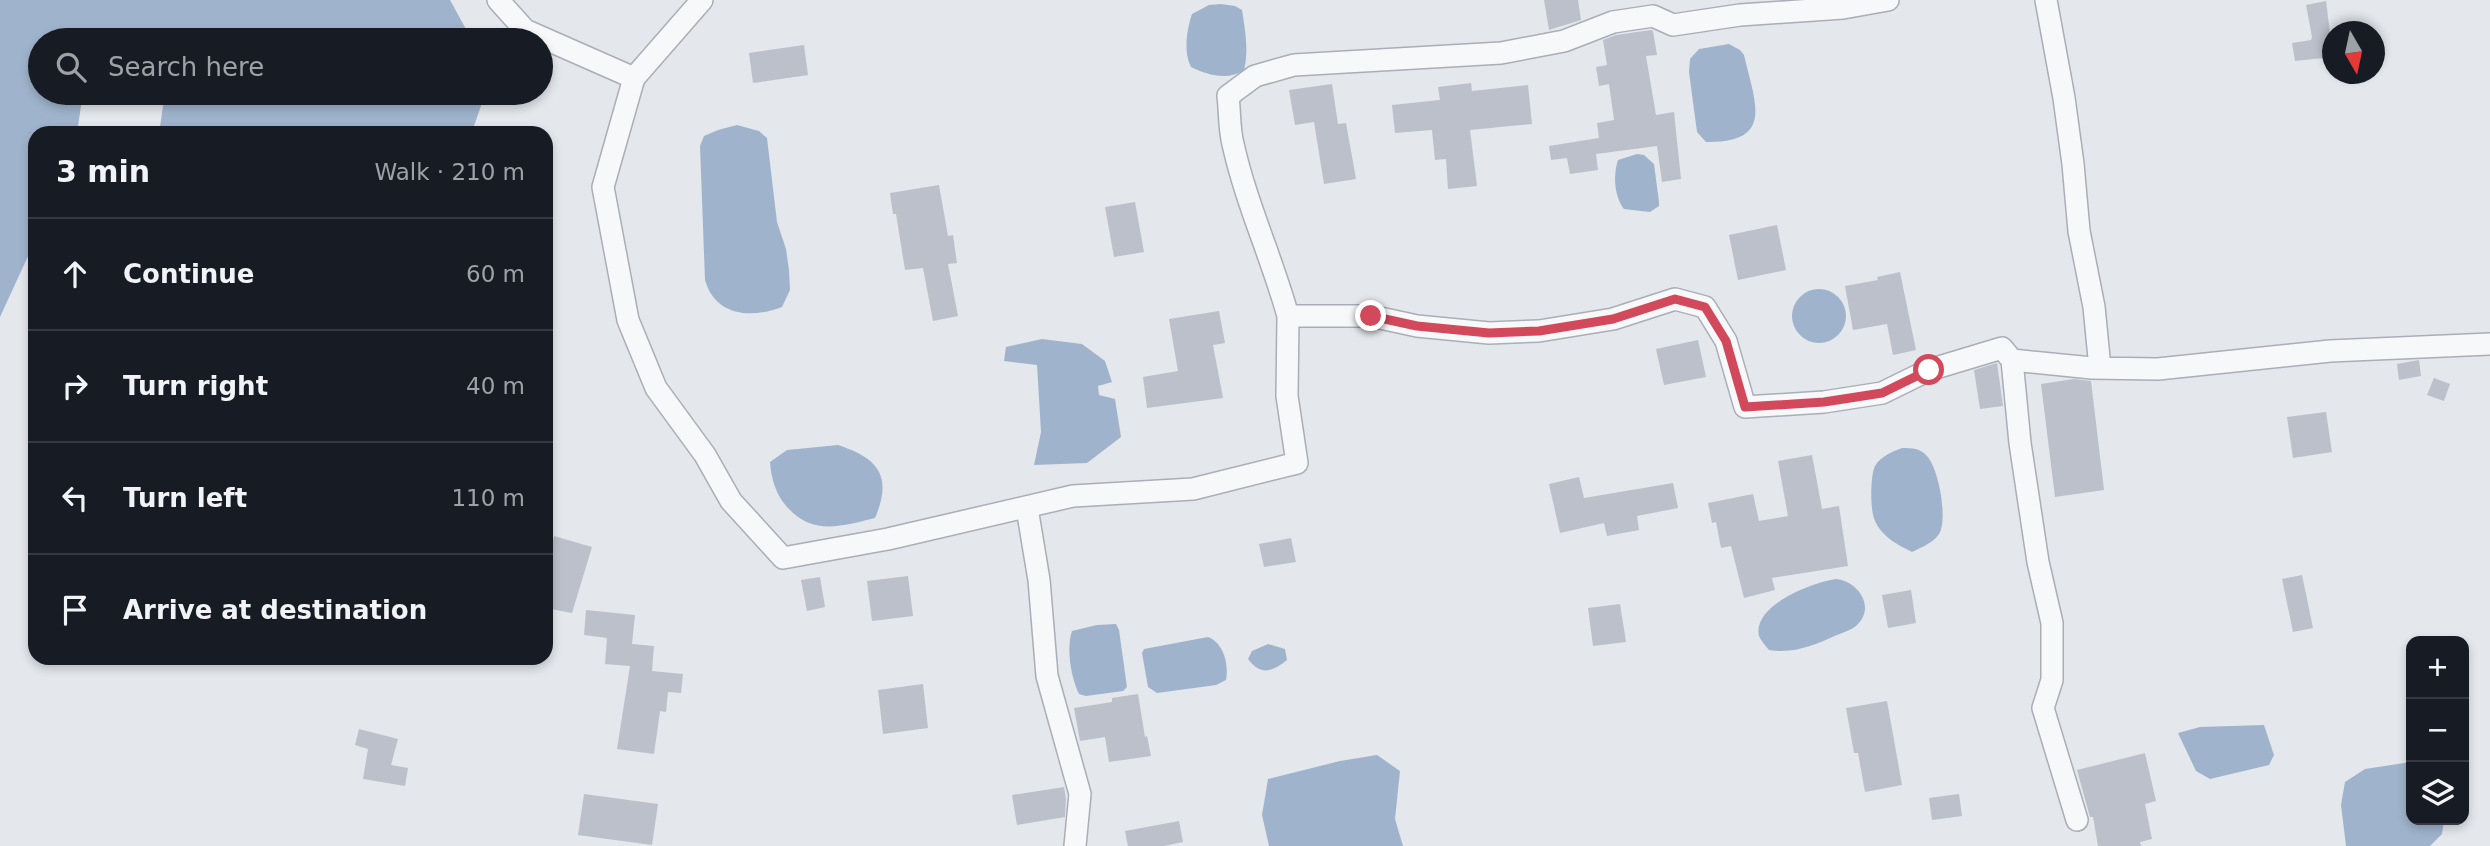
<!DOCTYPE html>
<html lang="en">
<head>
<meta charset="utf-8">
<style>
	:root { --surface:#171b24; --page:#20242c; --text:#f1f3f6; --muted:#9ea1a6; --line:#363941 }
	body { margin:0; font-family:"DejaVu Sans",sans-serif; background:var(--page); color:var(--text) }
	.controls { position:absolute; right:21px; bottom:21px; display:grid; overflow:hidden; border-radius:14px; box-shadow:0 4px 10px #0003 }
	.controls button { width:63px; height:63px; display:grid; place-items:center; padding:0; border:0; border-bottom:2px solid var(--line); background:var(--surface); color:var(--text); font:35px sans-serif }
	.compass { position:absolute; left:2322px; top:21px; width:63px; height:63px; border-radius:50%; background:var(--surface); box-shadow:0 4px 10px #0003; rotate:171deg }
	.stop { position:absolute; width:21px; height:21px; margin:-16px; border:5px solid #d1495b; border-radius:50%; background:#fff }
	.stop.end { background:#d1495b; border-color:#fff; box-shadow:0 2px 7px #0008 }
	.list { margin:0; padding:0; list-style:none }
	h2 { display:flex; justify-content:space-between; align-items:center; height:91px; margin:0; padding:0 28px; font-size:30px }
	h2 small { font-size:23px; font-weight:400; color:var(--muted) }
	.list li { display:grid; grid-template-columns:46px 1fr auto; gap:21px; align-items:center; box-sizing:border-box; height:112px; padding:0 28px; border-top:2px solid var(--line) }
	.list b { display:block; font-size:26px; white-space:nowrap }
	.list em { font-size:23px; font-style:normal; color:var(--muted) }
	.icon { flex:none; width:38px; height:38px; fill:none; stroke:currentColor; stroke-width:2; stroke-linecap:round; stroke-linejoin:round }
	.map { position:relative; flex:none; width:2490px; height:846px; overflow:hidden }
	.search { position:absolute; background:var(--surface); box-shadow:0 4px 10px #0003; left:28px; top:28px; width:525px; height:77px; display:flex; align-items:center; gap:18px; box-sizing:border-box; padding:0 24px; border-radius:38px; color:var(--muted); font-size:26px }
	.panel { position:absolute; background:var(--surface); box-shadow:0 4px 10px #0003; left:28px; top:126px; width:525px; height:539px; border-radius:21px }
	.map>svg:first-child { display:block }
	.water { fill:#9fb4cc }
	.building { fill:#bbc0ca }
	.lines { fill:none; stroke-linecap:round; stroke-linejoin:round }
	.minor-casing { stroke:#a9aeb7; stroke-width:24 }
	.minor { stroke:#f7f8fa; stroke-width:21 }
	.route { stroke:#d1495b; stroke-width:9 }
</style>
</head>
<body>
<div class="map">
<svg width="2490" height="846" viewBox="0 0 2490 846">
	<rect width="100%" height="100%" fill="#e4e7ec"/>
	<path class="water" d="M 0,0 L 450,0 L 472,40 L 40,40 L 40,93 L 93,93 L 82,99 L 77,133 L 35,133 L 35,241 L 0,317 Z
		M 1221,4 L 1235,6 L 1242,10 C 1245,29 1249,52 1244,70 C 1228,81 1207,75 1191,67 C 1183,52 1187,29 1192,14 L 1209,5 Z
		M 1729,44 L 1740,50 L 1744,55 C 1755,103 1775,143 1706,142 L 1697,132 L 1689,72 L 1690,59 L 1699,49 Z
		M 165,93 L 485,93 L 485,94 L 474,126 L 468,133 L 159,133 Z
		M 737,125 L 759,131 L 767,138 L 777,222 L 786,249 L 789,270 L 790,290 L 782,307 C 751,319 715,316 705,280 L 700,146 L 704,136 L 718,130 Z
		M 1637,154 L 1644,155 L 1654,164 L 1659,202 L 1659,206 L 1650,212 L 1624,209 C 1614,196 1613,175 1618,160 Z
		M1792 316a27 27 0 1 1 54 0a27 27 0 1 1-54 0Z
		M 1042,339 L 1082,344 L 1105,361 L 1112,382 L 1098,386 L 1099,395 L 1115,399 L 1121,437 L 1087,463 L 1034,465 L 1041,432 L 1037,365 L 1004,361 L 1006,347 Z
		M 838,445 C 878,458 893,476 875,518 C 842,526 813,536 787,507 C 776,495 771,478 770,462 L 787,450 Z
		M 1902,448 C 1912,448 1920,448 1927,456 C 1939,469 1948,520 1939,534 C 1933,543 1922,547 1912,552 C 1898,545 1882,537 1875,521 C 1870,511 1870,477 1875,466 C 1881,456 1892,452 1902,448 Z
		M 1836,579 C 1858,581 1876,607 1857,625 C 1852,630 1844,632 1837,635 C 1815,645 1794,654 1769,650 C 1765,645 1761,641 1759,636 C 1752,605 1814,582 1836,579 Z
		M 1116,624 L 1119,630 L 1127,687 L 1123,691 L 1086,696 L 1079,694 C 1071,678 1066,648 1072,631 L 1097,625 Z
		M 1208,637 C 1224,643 1229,665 1226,680 L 1216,685 L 1157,693 L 1148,687 L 1142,653 L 1144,649 Z
		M 1268,644 L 1285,649 L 1287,660 C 1272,672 1261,676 1248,659 L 1252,651 Z
		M 2264,725 L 2274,755 L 2269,765 L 2210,779 L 2196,771 L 2178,733 L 2200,727 Z
		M 1377,755 L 1400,771 L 1395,819 L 1403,846 L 1269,846 L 1262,815 L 1268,779 L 1340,761 Z
		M 2411,762 L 2411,820 L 2444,820 L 2442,834 L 2430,846 L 2346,846 L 2341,805 L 2345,782 L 2365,769 Z"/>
	<path class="building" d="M 1544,0 L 1578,0 L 1581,20 L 1549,30 Z
		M 2326,1 L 2333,57 L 2295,61 L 2292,43 L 2311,40 L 2312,37 L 2306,5 Z
		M 1651,30 L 1653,31 L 1657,55 L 1646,56 L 1656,115 L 1674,112 L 1681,179 L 1662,182 L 1657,146 L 1596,154 L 1598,170 L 1570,174 L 1567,158 L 1551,160 L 1549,146 L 1599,138 L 1597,123 L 1614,120 L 1609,84 L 1599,86 L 1596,67 L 1607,65 L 1603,40 L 1616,35 Z
		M 804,45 L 808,75 L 753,83 L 749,53 Z
		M 1471,83 L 1472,91 L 1528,85 L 1532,124 L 1470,130 L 1477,186 L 1448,189 L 1446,159 L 1435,160 L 1432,130 L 1395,133 L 1392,105 L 1440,100 L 1438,87 Z
		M 1332,84 L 1338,124 L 1346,123 L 1356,179 L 1324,184 L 1314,122 L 1295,125 L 1289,90 Z
		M 939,185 L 948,236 L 953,235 L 957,263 L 948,264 L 958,316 L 933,321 L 923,268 L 905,270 L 896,214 L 893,214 L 890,193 Z
		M 1135,202 L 1144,252 L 1114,257 L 1105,207 Z
		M 1777,225 L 1786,270 L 1738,280 L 1729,235 Z
		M 1900,272 L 1916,350 L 1893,355 L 1887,324 L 1853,330 L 1845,286 L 1878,280 L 1877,277 Z
		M 1219,311 L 1225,343 L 1213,345 L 1223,398 L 1147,408 L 1143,377 L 1178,371 L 1169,319 Z
		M 1698,340 L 1706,377 L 1664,385 L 1656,349 Z
		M 2419,360 L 2421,376 L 2399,380 L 2397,364 Z
		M 1997,363 L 2003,406 L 1980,409 L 1974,370 Z
		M 2434,378 L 2450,384 L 2444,401 L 2427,395 Z
		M 2074,379 L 2091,381 L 2104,490 L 2055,497 L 2041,384 Z
		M 2326,412 L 2332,452 L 2293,458 L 2287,417 Z
		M 1812,455 L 1822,509 L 1839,506 L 1848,566 L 1772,578 L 1775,590 L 1744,598 L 1731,546 L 1721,548 L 1716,522 L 1712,523 L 1708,503 L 1753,494 L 1759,521 L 1788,516 L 1778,461 Z
		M 1579,477 L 1584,498 L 1673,483 L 1678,508 L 1637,516 L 1639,530 L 1607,536 L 1604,523 L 1560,533 L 1549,484 Z
		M 554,536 L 592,547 L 572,613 L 546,608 L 546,565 Z
		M 1291,538 L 1296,562 L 1264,567 L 1259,544 Z
		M 2302,575 L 2313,628 L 2293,632 L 2282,579 Z
		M 908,576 L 913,616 L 872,621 L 867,581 Z
		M 820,577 L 825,607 L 807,611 L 801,580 Z
		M 1911,590 L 1916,623 L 1888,628 L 1882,595 Z
		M 1620,604 L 1626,642 L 1593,646 L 1588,608 Z
		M 586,610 L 635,615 L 632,644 L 654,646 L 652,671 L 683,674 L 681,693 L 668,692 L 666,712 L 660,711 L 654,754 L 617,749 L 630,666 L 605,664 L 607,638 L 584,635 Z
		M 923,684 L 928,728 L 883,734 L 878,690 Z
		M 1138,694 L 1145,737 L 1147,736 L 1151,756 L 1109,762 L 1105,737 L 1080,741 L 1074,708 L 1112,702 L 1112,698 Z
		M 1887,701 L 1902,785 L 1865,792 L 1858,753 L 1854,753 L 1846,708 Z
		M 359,729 L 398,739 L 391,765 L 408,768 L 405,786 L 363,779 L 368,749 L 355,745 Z
		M 2145,753 L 2156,801 L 2145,804 L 2152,839 L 2140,842 L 2141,846 L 2098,846 L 2093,817 L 2090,817 L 2077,770 Z
		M 1064,787 L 1066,799 L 1065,817 L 1017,825 L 1012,795 Z
		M 584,794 L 658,804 L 652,845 L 578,835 Z
		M 1959,794 L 1962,816 L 1932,820 L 1929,798 Z
		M 1179,821 L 1183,842 L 1164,846 L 1128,846 L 1125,831 Z"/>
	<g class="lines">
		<defs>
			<path id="minor" d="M 498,0 L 525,30 L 634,78 L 702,0
				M 2046,0 L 2064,98 L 2073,164 L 2079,231 L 2094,307 L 2100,368
				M 634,78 L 603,187 L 628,320 L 656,388 L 705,455 L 731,501 L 783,558 L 888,539 L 1073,496 L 1193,489 L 1297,463 L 1287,396 L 1288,316 L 1371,316 L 1417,326 L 1489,333 L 1539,331 L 1613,319 L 1675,299 L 1705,307 L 1726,341 L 1745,407 L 1824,402 L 1882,393 L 1929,370 L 2002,348 L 2012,360
				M 1288,316 C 1272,258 1246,203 1233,144 C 1229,129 1230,112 1228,96 L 1255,76 L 1294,65 L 1501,53 L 1564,41 L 1613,22 L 1653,16 L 1673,25 L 1740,15 L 1843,8 L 1888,0
				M 1027,508 L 1039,580 L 1047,676 L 1080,794 L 1075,846
				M 2077,820 L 2043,708 L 2052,680 L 2052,623 L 2038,562 L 2020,443 L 2012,360 L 2092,368 L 2158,369 L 2330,351 L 2490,344"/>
		</defs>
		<use href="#minor" class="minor-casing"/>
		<use href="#minor" class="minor"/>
	</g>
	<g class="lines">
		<path class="route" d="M 1371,316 L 1417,326 L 1489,333 L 1539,331 L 1613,319 L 1675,299 L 1705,307 L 1726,341 L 1745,407 L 1824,402 L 1882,393 L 1929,370"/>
	</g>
</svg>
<div class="controls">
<button>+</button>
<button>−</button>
<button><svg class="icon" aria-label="layers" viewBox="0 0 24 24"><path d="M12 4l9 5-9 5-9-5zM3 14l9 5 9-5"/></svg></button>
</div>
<svg class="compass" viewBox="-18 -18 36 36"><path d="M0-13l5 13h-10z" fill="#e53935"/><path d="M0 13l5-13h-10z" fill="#9ea1a6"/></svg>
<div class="stop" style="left:1929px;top:370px"></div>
<div class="stop end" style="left:1371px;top:316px"></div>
<div class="search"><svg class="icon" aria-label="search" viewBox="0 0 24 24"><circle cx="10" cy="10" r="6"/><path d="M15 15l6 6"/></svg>Search here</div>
<section class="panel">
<h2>3 min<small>Walk · 210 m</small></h2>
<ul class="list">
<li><svg class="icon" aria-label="ahead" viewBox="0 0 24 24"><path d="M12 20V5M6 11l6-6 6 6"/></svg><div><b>Continue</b></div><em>60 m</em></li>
<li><svg class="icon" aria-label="right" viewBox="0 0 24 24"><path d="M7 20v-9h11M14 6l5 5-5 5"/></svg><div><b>Turn right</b></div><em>40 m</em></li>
<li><svg class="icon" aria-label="left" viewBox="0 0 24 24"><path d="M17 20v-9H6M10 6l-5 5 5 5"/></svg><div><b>Turn left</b></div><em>110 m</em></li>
<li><svg class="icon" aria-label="arrive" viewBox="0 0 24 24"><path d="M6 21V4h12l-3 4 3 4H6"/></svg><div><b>Arrive at destination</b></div></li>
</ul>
</section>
</div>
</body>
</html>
